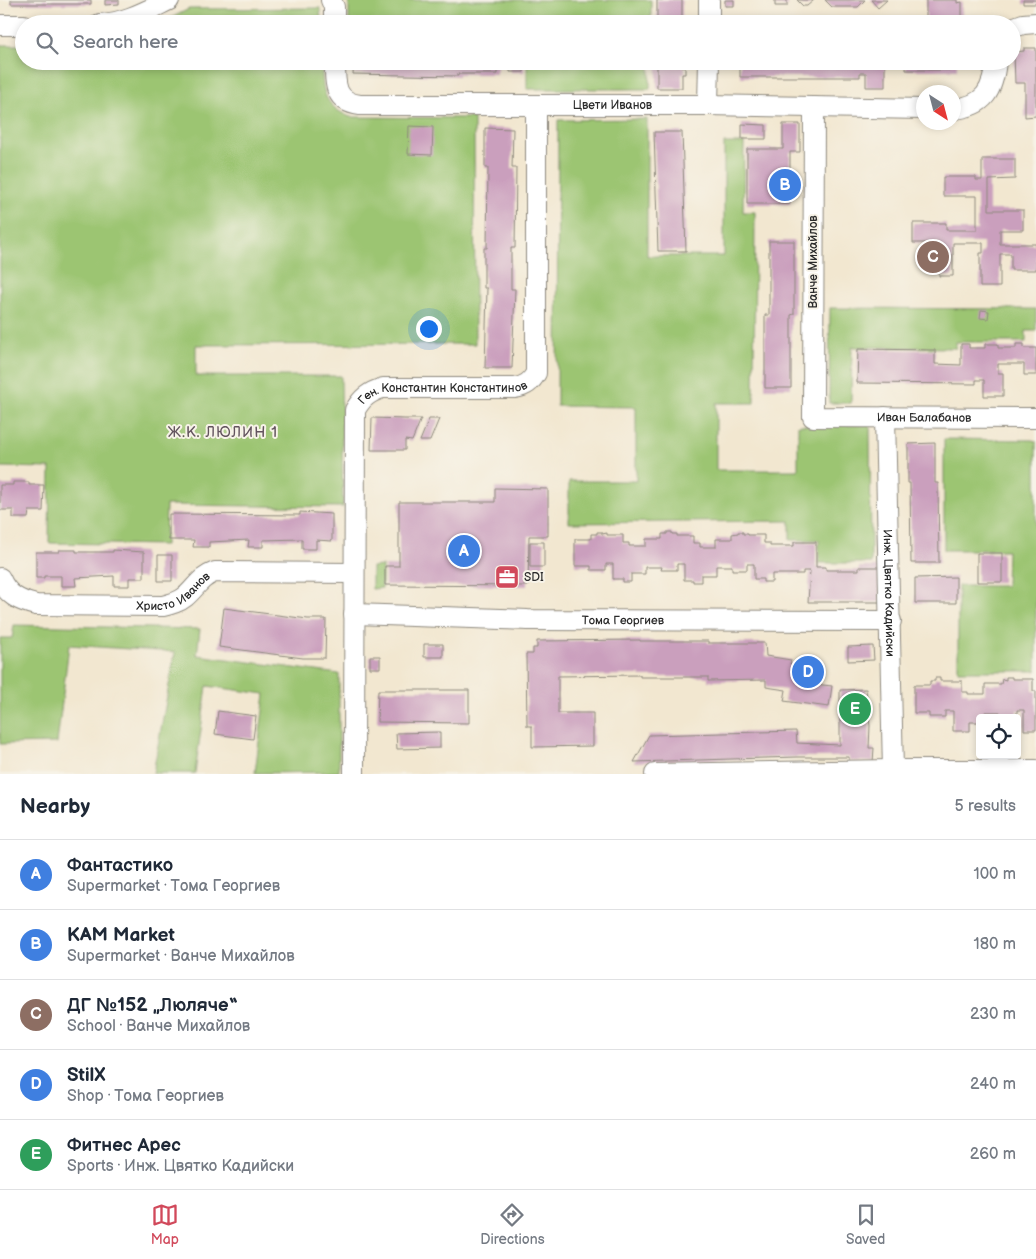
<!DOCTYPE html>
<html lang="en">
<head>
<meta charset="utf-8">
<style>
	:root { --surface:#fff; --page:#f6f6f7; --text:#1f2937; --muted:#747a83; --line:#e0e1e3; --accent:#d1495b }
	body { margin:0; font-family:"Balsamiq Sans",sans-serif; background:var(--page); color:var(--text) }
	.controls { position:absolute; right:15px; bottom:15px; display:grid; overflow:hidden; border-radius:5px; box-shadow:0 2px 8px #0003 }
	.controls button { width:45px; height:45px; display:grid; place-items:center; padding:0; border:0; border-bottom:1px solid var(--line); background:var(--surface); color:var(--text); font:25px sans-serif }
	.compass { position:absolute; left:916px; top:85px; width:45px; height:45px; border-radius:50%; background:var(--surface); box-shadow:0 2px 8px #0003; rotate:144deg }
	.you { position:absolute; left:428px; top:328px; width:18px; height:18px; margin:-12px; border:4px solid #fff; border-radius:50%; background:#1a73e8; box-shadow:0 0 0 8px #1a73e833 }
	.badge { display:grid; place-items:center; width:32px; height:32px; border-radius:50%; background:var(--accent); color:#fff; font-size:16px; font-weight:700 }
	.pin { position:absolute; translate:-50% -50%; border:2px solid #fff; box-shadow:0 1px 5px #0006 }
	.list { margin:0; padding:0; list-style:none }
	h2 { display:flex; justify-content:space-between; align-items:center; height:65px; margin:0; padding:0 20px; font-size:21px }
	h2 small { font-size:16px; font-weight:400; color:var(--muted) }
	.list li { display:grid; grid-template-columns:32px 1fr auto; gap:15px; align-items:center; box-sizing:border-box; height:70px; padding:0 20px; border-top:1px solid var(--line) }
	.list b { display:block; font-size:19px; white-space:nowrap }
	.list p { margin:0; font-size:16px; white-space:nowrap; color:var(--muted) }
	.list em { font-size:16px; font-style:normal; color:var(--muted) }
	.icon { flex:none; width:28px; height:28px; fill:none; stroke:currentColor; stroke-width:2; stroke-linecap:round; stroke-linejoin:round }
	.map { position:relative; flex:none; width:1036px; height:774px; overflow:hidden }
	.search { position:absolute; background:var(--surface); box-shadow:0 2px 8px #0003; left:15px; right:15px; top:15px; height:55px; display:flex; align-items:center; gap:12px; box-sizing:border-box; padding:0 18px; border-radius:28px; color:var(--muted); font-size:19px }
	.sheet { height:415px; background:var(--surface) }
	nav { display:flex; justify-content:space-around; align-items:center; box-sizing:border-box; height:70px; border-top:1px solid var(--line); background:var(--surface); font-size:14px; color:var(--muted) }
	nav a { display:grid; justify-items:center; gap:2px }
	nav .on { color:var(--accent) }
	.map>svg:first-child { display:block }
	.green { fill:#9cc572; stroke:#64784e }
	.building { fill:#ca9fbd }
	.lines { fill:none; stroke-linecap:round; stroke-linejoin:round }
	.minor-casing { stroke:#8e897e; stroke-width:22 }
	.minor { stroke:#fff; stroke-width:20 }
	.labels { text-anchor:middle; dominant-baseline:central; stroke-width:4; stroke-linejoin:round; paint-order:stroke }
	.street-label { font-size:12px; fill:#2b2b2b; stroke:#f7f3e8 }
	.poi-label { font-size:12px; fill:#2b2b2b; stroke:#f7f3e8; text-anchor:start }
	.quarter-label { font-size:15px; letter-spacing:1px; fill:#63545e; stroke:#f7f3e8 }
</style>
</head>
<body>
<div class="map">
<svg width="1036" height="774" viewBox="0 0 1036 774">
	<rect width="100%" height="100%" fill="#f7f3e8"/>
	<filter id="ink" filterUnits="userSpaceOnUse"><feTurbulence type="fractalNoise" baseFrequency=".02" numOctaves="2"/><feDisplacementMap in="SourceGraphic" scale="10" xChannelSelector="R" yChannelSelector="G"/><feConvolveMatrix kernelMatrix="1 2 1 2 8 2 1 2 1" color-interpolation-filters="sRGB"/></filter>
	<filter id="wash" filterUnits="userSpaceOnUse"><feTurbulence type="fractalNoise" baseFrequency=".0096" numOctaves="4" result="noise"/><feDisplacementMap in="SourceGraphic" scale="20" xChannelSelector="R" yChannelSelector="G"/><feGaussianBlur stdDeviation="1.12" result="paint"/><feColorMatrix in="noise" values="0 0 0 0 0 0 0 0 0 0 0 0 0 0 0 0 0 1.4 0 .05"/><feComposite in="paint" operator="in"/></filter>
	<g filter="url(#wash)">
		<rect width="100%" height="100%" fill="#f2e7d0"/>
		<path class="green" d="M 349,0 L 651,0 L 651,24 L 349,24 Z
			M 320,8 L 321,24 L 159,24 L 189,9 Z
			M 0,45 L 24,45 L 24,61 L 322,61 C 322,89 322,105 350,117 L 474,118 L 475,344 L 196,345 L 196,376 L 341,376 L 343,507 L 166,505 L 165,545 L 49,543 L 50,468 L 0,467 Z
			M 527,61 L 650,61 L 650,89 L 527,89 Z
			M 647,119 L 647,256 L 724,256 L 724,143 L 744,143 L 743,212 L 755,212 L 754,403 L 716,403 L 716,470 L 798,470 L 798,425 L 870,425 L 871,563 L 819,563 L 819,540 L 790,540 L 790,521 L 569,523 L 569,481 L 636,481 L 636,407 L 557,406 L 558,120 Z
			M 830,308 L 1036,309 L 1036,331 L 1026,331 L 1026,342 L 956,342 L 956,348 L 852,347 L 851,403 L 829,403 Z
			M 944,439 L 1032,440 L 1036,441 L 1036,671 L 958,671 L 958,586 L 1006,586 L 1007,550 L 944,550 Z
			M 382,566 L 382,588 L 372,589 L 372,567 Z
			M 14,625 L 200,629 L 197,655 L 339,674 L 339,772 L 255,773 L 265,694 L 207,686 L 195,773 L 153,773 L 175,652 L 69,645 L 57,743 L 0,744 L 0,638 L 12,638 Z"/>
		<g id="blocks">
			<path class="building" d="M 11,0 L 91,0 L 91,4 L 11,4 Z
				M 105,0 L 119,0 L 119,4 L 105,5 Z
				M 657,0 L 682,0 L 682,24 L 657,24 Z
				M 725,0 L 734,0 L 734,6 L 725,6 Z
				M 775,0 L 787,0 L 787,6 L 775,6 Z
				M 797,0 L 814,0 L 807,6 L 803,6 Z
				M 825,0 L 865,0 L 858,7 L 832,7 Z
				M 871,0 L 887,0 L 878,8 Z
				M 926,0 L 957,0 L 957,3 L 962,2 L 962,24 L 942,24 L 942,18 L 926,18 Z
				M 1023,0 L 1036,0 L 1036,4 L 1023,4 Z
				M 1024,48 L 1036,48 L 1036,116 L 1025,117 L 1025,83 L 1015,83 L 1014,52 L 1024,51 Z
				M 354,61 L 497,61 L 497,74 L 458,74 L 458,76 L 353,74 Z
				M 510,61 L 524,61 L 524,72 L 510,72 Z
				M 657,61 L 682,61 L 682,66 L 685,67 L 685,74 L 682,74 L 682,88 L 657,88 Z
				M 740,61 L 881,61 L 881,63 L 885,64 L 885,87 L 866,87 L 866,73 L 860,73 L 860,77 L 740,77 Z
				M 906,61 L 957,61 L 957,70 L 906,70 Z
				M 742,124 L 766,125 L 766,139 L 742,139 Z
				M 783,124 L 800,124 L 800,152 L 790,152 L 790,204 L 747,204 L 747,149 L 783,149 Z
				M 409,126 L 433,127 L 432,155 L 408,154 Z
				M 485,128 L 513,129 L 512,168 L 516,168 L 515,248 L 511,248 L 511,289 L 515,289 L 512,368 L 485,368 L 487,288 L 484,288 L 484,248 L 487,248 L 488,168 L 485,168 Z
				M 654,132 L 682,132 L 686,251 L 658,251 Z
				M 982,159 L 1015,159 L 1015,179 L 989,180 L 989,210 L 1023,210 L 1023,230 L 1000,230 L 1000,244 L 1036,244 L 1036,270 L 1011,270 L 1011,254 L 1000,254 L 1000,287 L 980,287 L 980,253 L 983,253 L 983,243 L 953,243 L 953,276 L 939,276 L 939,243 L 913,243 L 913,223 L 946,223 L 946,230 L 977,230 L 977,196 L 943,196 L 943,177 L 976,177 L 976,180 L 982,180 Z
				M 769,241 L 794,241 L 794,314 L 791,315 L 791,388 L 765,388 L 765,315 L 769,315 Z
				M 981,310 L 989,311 L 988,319 L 980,318 Z
				M 961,344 L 969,344 L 969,348 L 985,348 L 985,344 L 998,344 L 998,348 L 1016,348 L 1016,344 L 1024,344 L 1024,348 L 1036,348 L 1036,375 L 1024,375 L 1024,364 L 998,364 L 998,373 L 1003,373 L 1003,396 L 984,396 L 984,380 L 976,380 L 976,384 L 857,383 L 858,349 L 935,350 L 935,364 L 961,365 Z
				M 372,418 L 405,419 L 421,419 L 412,441 L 405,440 L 405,450 L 371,450 Z
				M 429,419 L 439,419 L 430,441 L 420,441 Z
				M 935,443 L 935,483 L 938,483 L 939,563 L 911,563 L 910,483 L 908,483 L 908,444 Z
				M 13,482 L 29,482 L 29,485 L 44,485 L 43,511 L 29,511 L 28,518 L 13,518 L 13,510 L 0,510 L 0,485 L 13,485 Z
				M 495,488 L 548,489 L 548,536 L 529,536 L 528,586 L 385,585 L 385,566 L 399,566 L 399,502 L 495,502 Z
				M 300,512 L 332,514 L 332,541 L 316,540 L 316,549 L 302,549 L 302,539 L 263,540 L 263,547 L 248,547 L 249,540 L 209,542 L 209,547 L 193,547 L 194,540 L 169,540 L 169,514 L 300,515 Z
				M 597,532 L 602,532 L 602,534 L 607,533 L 607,535 L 623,535 L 623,543 L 629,543 L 629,546 L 646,546 L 646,539 L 662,539 L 662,534 L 667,534 L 667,532 L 672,532 L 672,534 L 677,534 L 677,536 L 693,536 L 693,543 L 700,543 L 700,547 L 716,547 L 716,539 L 732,539 L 732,534 L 738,533 L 738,532 L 743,532 L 743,534 L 748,534 L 748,535 L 764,535 L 764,543 L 770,543 L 770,546 L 794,546 L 794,542 L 816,542 L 816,567 L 826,567 L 826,570 L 859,570 L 859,567 L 881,567 L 880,602 L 808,602 L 810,571 L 803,571 L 803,574 L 772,574 L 772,582 L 763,582 L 763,579 L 754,579 L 754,564 L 747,564 L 747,570 L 732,570 L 732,566 L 716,566 L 716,575 L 701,575 L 701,582 L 693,582 L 693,580 L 684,580 L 684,564 L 677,564 L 677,570 L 661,570 L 662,567 L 645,567 L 645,574 L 631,574 L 631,582 L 623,582 L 623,579 L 613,579 L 613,564 L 606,564 L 606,570 L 591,570 L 591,566 L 575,566 L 575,539 L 591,539 L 591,534 L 597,534 Z
				M 530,542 L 544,542 L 544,567 L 530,567 Z
				M 59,550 L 76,550 L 76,552 L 113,552 L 113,550 L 144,552 L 144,578 L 129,578 L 129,586 L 114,586 L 114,576 L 75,578 L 76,586 L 61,586 L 61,576 L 44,576 L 44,578 L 36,578 L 36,552 L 59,552 Z
				M 977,553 L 1002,553 L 1002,582 L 977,582 Z
				M 158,555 L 172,555 L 172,581 L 158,581 Z
				M 956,577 L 956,603 L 915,603 L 915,578 Z
				M 224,608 L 308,619 L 326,619 L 325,658 L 303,658 L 219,647 Z
				M 640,640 L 640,641 L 708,641 L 708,643 L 765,643 L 766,656 L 791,660 L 790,664 L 817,668 L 814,684 L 832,686 L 829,707 L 784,701 L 786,690 L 766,687 L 766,680 L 708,681 L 708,677 L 640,677 L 640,675 L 558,676 L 558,713 L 593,713 L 593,746 L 532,747 L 532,726 L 527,726 L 526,654 L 533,654 L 533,648 L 537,648 L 537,641 Z
				M 424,644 L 443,644 L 443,657 L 424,657 Z
				M 873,646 L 874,660 L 848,661 L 848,647 Z
				M 370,656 L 380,656 L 380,668 L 370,668 Z
				M 1006,677 L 1012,677 L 1012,679 L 1033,679 L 1033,691 L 1036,691 L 1036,730 L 1024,730 L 1024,710 L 1017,710 L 1017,715 L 1000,716 L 1000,712 L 985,712 L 985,718 L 980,718 L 980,722 L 970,722 L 970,731 L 953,731 L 953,711 L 945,711 L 945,717 L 929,717 L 929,713 L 914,713 L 914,685 L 930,685 L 930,681 L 935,681 L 935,678 L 940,678 L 940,681 L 962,681 L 962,692 L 968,692 L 968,694 L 985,694 L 985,684 L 1001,684 L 1002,679 L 1006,680 Z
				M 866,689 L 870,726 L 869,748 L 874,748 L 873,762 L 849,761 L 849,757 L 797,757 L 634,762 L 649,735 L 796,731 L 797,743 L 840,745 L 840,690 Z
				M 378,690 L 469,690 L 469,723 L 377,722 Z
				M 218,711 L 256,716 L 253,739 L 215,734 Z
				M 440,732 L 440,748 L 397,749 L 396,733 Z"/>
		</g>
	</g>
	<g filter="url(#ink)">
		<use href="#blocks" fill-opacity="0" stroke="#8e897e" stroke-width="1"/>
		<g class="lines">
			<defs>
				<g id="minor">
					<path d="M 331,0 L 334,7 L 334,24"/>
					<path d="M 100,24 C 125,23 146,11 169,0"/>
					<path d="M 709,24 L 709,0"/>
					<path d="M 0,25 L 24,25"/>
					<path d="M 1012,28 L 1023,24 L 1036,23"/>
					<path id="s1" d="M 335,61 C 335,83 334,102 360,105 L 708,105 L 924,109"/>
					<path d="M 708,105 L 709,61"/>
					<path id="s2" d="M 814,107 L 813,417 L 1036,418"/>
					<path d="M 954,109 C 985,106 993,90 996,61"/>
					<path id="s3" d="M 885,417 L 893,770"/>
					<path id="s4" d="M 0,578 C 7,595 19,601 36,605 L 163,606 C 171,604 179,602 185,597 C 197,587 199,578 215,572 L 354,573"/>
					<path id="s5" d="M 354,614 L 528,620 L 891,621"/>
					<path id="s6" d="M 354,774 L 355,410 C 362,398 369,392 383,388 L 515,388 C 526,386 531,382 536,373 L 536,106"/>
					<path d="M 655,774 L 893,770 L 1036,770"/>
				</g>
			</defs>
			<use href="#minor" class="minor-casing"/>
			<use href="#minor" class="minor"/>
		</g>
	</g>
	<defs>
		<symbol id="office-square" viewBox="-11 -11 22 22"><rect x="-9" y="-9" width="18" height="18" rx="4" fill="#d1495b" stroke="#f7f3e8"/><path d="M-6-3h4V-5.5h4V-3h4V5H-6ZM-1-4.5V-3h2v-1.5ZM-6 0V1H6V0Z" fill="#fff"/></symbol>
	</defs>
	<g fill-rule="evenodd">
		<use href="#office-square" x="493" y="563" width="28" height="28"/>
	</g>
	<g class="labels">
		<g class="street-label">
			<text stroke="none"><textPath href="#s1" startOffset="310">Цвети Иванов</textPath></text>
			<text transform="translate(813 262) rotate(-90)">Ванче Михайлов</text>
			<text stroke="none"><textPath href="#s6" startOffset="459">Ген. Константин Константинов</textPath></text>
			<text stroke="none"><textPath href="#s2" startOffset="421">Иван Балабанов</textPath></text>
			<text stroke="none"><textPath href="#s4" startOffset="189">Христо Иванов</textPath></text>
			<text stroke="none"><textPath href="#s3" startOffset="176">Инж. Цвятко Кадийски</textPath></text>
			<text stroke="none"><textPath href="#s5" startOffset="269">Тома Георгиев</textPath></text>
		</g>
		<g class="poi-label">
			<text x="524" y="577">SDI</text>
		</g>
		<g class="quarter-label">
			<text x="223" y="432">Ж.К. ЛЮЛИН 1</text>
		</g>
	</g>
</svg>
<div class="controls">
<button><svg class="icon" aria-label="locate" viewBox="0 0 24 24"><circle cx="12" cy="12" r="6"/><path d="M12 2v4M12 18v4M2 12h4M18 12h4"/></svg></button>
</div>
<svg class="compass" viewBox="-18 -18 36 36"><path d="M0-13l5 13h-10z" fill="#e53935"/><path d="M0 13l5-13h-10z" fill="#747a83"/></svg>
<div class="you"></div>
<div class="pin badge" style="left:464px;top:551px;background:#3f7fe0">A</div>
<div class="pin badge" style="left:785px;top:185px;background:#3f7fe0">B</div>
<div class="pin badge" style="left:933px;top:257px;background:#8d6e63">C</div>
<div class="pin badge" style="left:808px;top:672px;background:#3f7fe0">D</div>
<div class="pin badge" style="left:855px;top:709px;background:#2e9e5b">E</div>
<div class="search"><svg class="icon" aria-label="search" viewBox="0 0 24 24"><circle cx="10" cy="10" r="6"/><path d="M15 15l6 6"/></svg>Search here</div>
</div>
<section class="sheet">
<h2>Nearby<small>5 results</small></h2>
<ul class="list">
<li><span class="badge" style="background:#3f7fe0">A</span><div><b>Фантастико</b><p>Supermarket · Тома Георгиев</p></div><em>100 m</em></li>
<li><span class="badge" style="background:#3f7fe0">B</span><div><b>KAM Market</b><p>Supermarket · Ванче Михайлов</p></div><em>180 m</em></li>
<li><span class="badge" style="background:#8d6e63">C</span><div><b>ДГ №152 „Люляче“</b><p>School · Ванче Михайлов</p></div><em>230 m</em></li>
<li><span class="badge" style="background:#3f7fe0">D</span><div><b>StilX</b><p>Shop · Тома Георгиев</p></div><em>240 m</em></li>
<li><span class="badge" style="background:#2e9e5b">E</span><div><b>Фитнес Арес</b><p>Sports · Инж. Цвятко Кадийски</p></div><em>260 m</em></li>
</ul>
</section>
<nav>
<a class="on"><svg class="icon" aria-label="map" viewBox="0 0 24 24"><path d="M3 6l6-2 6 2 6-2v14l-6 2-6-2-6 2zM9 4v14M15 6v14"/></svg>Map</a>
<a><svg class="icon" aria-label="directions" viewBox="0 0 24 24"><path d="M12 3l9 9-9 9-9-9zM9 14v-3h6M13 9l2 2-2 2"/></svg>Directions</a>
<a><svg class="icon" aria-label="saved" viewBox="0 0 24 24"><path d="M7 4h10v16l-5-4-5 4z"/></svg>Saved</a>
</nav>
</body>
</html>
